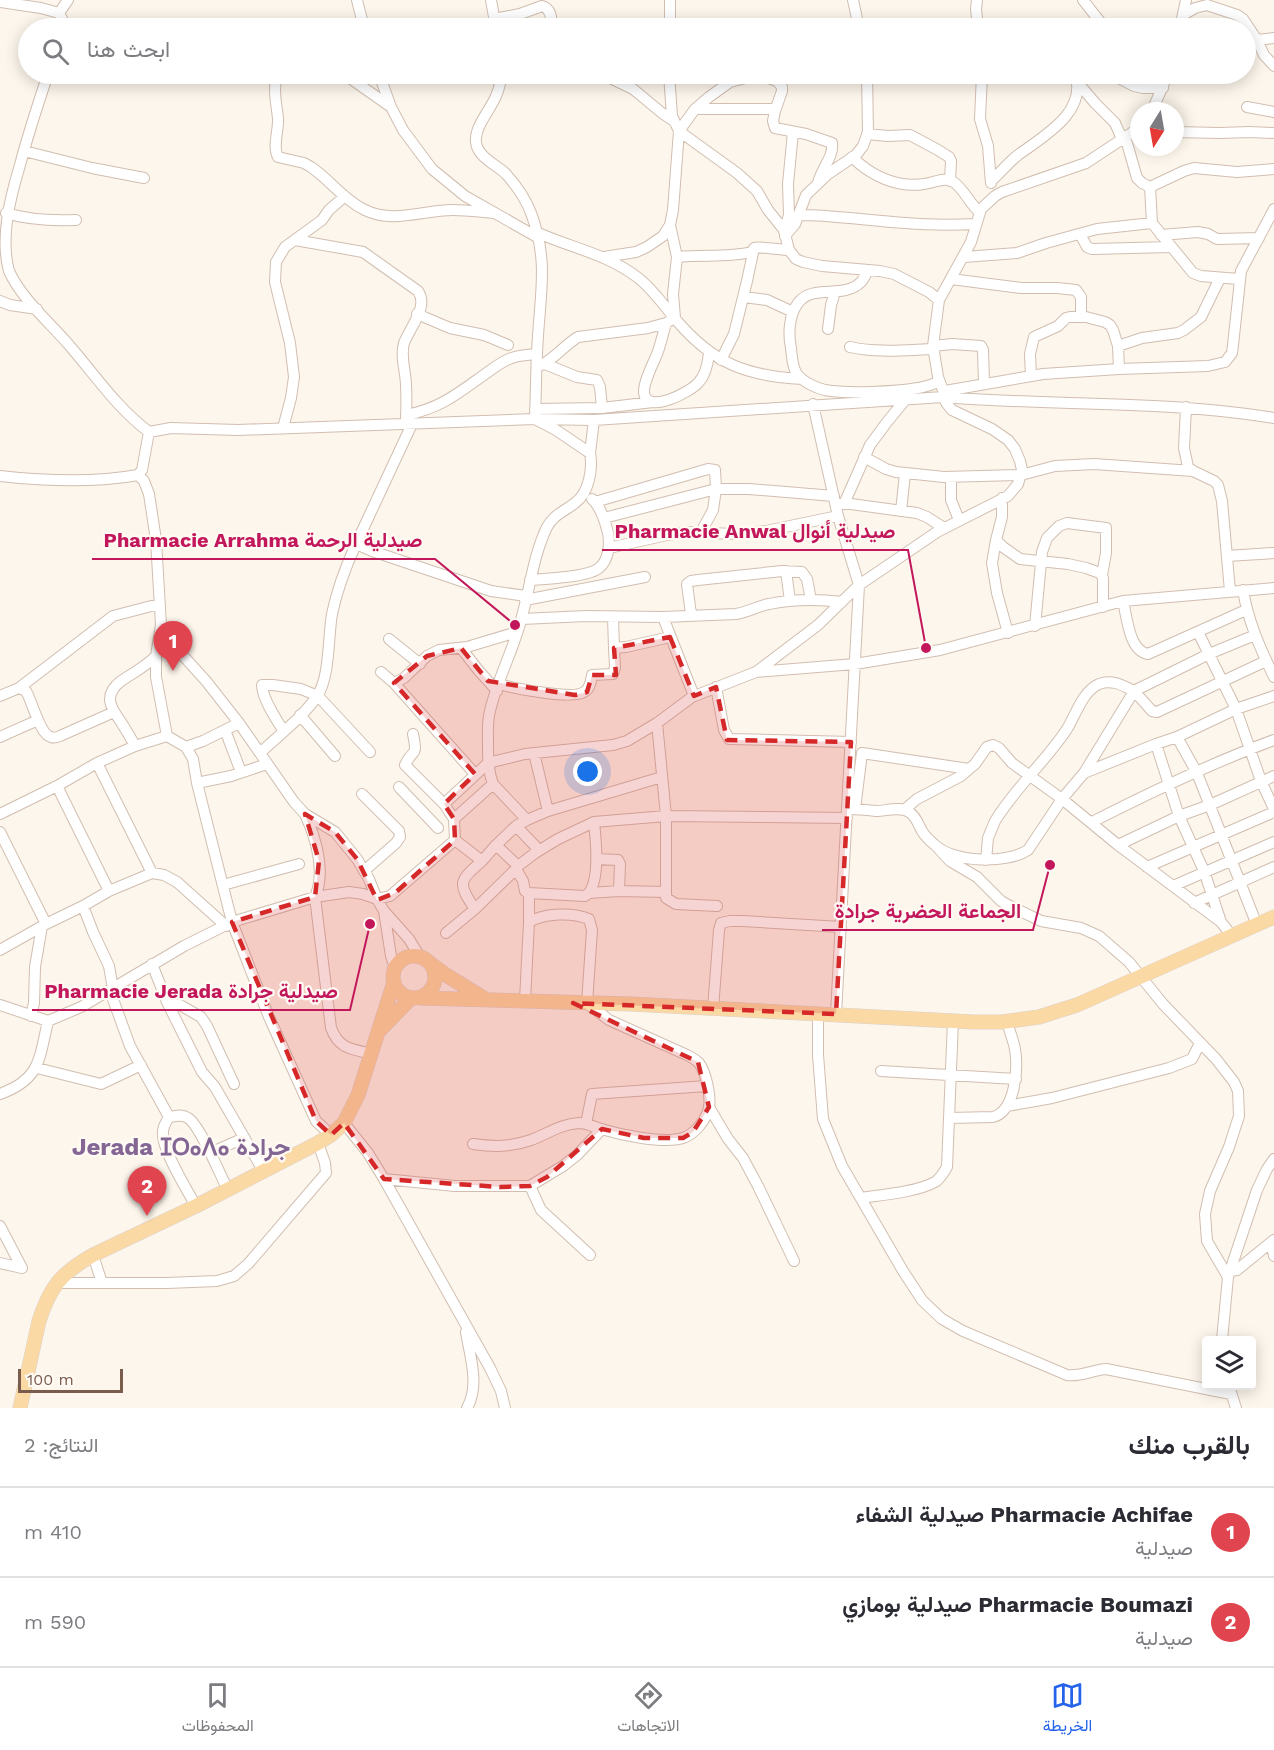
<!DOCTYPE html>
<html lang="ar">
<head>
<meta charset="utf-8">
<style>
	:root { --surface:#fff; --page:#f7f7f7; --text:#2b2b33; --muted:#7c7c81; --line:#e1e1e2; --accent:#2563eb }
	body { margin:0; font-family:"Work Sans",Vazirmatn,"Noto Sans Tifinagh",sans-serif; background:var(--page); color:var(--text); direction:rtl }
	.controls { position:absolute; right:18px; bottom:18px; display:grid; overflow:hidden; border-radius:6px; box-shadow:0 3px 15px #0003 }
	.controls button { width:54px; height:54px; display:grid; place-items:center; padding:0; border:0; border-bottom:2px solid var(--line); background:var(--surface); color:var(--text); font:30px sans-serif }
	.compass { position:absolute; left:1130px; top:102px; width:54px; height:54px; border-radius:50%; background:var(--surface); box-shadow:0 3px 15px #0003; rotate:191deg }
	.scale { position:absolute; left:18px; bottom:15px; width:105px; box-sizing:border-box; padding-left:6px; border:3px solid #7a5c4d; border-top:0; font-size:16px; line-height:21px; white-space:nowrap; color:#7a5c4d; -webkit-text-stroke:4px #fffaf3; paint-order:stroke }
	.you { position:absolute; left:588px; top:772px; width:21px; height:21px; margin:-15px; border:4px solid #fff; border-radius:50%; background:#1a73e8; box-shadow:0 0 0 9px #1a73e833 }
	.badge { display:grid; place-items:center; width:39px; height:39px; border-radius:50%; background:var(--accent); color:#fff; font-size:20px; font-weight:700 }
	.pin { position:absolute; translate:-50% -50px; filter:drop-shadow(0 2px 3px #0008) }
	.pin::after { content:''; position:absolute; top:32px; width:21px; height:18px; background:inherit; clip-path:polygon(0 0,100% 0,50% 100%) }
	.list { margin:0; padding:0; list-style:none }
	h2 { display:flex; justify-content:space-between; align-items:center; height:78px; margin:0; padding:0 24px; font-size:26px }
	h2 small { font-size:20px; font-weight:400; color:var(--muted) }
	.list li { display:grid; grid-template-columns:39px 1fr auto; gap:18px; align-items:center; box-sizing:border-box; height:90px; padding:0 24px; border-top:2px solid var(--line) }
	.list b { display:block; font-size:22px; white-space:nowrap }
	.list p { margin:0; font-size:20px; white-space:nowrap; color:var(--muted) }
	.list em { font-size:20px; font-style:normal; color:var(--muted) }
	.icon { flex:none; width:33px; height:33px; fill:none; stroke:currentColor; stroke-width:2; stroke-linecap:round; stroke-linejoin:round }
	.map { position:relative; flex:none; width:1274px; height:1408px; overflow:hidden; direction:ltr }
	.search { position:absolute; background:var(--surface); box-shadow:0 3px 15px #0003; left:18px; right:18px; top:18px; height:66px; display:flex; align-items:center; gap:15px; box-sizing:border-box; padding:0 21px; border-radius:33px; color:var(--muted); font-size:22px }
	.sheet { height:258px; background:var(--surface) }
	nav { display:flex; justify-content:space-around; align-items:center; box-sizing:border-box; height:84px; border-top:2px solid var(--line); background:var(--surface); font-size:16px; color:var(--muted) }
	nav a { display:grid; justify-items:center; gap:3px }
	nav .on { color:var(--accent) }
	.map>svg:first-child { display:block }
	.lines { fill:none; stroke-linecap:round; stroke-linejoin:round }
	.minor-casing { stroke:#d1beb0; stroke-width:12 }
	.major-casing { stroke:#dad1cd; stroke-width:15 }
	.minor { stroke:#fff; stroke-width:10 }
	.major { stroke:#fbd9a5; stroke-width:14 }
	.marked { fill:#d62828; fill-opacity:0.2; stroke:#d62828; stroke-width:4.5; stroke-dasharray:12 8; stroke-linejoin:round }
	.labels { text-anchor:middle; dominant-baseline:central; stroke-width:4.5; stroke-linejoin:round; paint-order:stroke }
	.district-label { font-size:24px; font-weight:bold; fill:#846695; stroke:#fffaf3 }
	.leader { fill:none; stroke:#c2185b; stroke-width:2 }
	.callout-dot { fill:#c2185b; stroke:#fffaf3; stroke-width:2 }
	.callout-label { font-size:20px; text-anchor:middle; font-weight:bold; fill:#c2185b; stroke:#fffaf3; stroke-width:4.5; stroke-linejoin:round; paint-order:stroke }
</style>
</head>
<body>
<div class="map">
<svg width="1274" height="1408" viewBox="0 0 1274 1408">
	<rect width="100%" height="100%" fill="#fdf6ec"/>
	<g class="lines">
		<defs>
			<path id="minor" d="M 357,0 L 364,28
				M 491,0 L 496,28
				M 853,0 L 859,28
				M 977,0 L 976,9 L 978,28
				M 1083,0 L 1105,28
				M 0,2 L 41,8 L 59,13 L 63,21 L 61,28
				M 59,13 L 68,0
				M 1183,15 L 1195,8 L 1207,5 L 1237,15 L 1243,19 L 1257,40 L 1264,55 L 1274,66
				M 494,19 L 520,14 L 542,6 C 552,9 552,20 551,28
				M 670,28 L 670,0
				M 1180,28 L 1186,0
				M 1257,40 L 1274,38
				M 48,74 C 38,104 28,134 20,165 C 10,198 0,238 9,271 C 21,298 49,322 69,345 C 95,375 117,408 149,432
				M 277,74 C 273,89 276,102 278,118 C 279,130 272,146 278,157 L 304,163 L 311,167 C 330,180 344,200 365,210 C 393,224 423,210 453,210 C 466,210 481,212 494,213
				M 344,74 L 391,107
				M 379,74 L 391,107 L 403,130 L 432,169 L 465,196 L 537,237
				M 501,74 C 501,81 499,89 496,96 C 491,109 474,127 476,142 C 477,157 497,165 506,174 C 516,185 526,200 531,213 C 548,259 541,289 538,336 C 536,363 536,391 535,419 L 556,430 L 590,453 C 593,469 589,493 575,503 C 565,511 553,515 547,527 C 533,556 530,589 521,620 C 513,651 497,680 490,711 C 487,722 488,733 488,743 C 488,758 488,771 493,784 L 527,820
				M 602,74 L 633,89 L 662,113 L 674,121
				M 669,74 L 672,116 L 679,131 L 737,173 L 757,191 L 768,210 L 784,230 L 789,250 L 796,259 L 803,262 L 822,266 L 880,271 L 894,274 L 929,292 L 939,300
				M 982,74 L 980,119 L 988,146 L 991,183
				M 1111,74 L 1134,86 L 1143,88 L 1163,88
				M 1078,83 L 1095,103 L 1115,123 L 1122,139
				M 1247,107 L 1274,112
				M 695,109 L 776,109
				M 1152,111 L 1168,74
				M 1175,132 L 1220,133 L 1249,132 L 1274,133
				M 867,134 L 888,136 L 910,135 L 938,150 L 949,157 L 951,161 L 950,181
				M 1125,136 L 1137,178 L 1142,183 L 1150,187 L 1152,223 L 1193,273 L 1201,276 L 1239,279
				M 24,151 L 92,168 L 144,178
				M 852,157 C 871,176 897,188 924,184 C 934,183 943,177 952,181 C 962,186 970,204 980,213
				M 991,181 C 1000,173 1008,163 1018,155 C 1044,136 1088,112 1075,74
				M 1150,187 L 1184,171 L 1194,168 L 1237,172 L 1274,169
				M 6,213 C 29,220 52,221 76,220
				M 799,215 C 835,215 870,221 906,223 C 929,225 952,225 976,224
				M 784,231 L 789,215 L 788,184 L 793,132
				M 536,232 C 571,248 605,253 637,277 C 653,289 664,306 677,321 C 714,364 747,376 802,379
				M 1080,234 L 1087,247 L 1092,249 L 1171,247
				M 1161,235 L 1198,232 L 1208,234 L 1217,239 L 1259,238
				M 785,236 L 795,224 L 806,195 L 828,174 L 856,155 L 863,146 L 868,132 L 867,74
				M 295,240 L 363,252 L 418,291 C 429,307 410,327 404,343 C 400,357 406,372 406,386 C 407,399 406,412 406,424
				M 604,257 L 636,252 L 647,247 L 663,236 L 670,225 L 673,210 L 679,131 L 695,109 L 709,97 L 730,82 L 753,76 L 766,77 L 777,81 L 782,87 L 782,91 L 775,111 L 773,121 L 775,128 L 806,134 L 832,143 C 834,157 821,169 818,183
				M 677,257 C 703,254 727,258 752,252
				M 964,257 L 1017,253 L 1046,243 L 1097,229 L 1152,223
				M 868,270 C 866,274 864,279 861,282 C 843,300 813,283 798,303 C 789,315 788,334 791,348 C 792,356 792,367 797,374 C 803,382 816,388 825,390 C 847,394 895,392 918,388 C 925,387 932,384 940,382
				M 951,279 L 1021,288 L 1057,288 L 1076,290 L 1081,297 L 1081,316
				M 744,297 L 767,300 L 793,312
				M 0,301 L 10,305 L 37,309
				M 417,314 L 450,328 L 484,335 L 508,345
				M 666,323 C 663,333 661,344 657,354 C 653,364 643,383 644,393 C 647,415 690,392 698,383 C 706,375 708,363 709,353
				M 828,329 L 831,305 L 835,292
				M 933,346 L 952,344 L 981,346 L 983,350 L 984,384
				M 1118,346 L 1142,338 L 1178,333 L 1184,330 L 1201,317 L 1220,278
				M 850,347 C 877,353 905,350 933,349
				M 721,360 L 734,334 L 747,281 L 754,248 C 760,246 780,250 789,250
				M 545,364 L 577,377 L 597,380 L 600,387 L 602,408
				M 537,367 C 553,361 563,346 578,337 L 648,328 L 666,323 L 675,318 L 673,294 L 677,257 L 670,225
				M 1031,376 L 1030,354 L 1034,337 L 1058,326 L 1066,318 L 1070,317 L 1086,317 L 1105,322 L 1110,325 L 1113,330 L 1118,346 L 1119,369
				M 944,393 L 938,377 L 933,346 L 939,300 L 971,242 L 981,209 L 995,196 L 1002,192 L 1086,163 L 1139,128
				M 813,404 L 838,516 L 859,585 L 836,1014
				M 1186,407 L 1184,448 L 1188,467 L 1193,471 L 1214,481 L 1218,485 L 1222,501 L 1230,591
				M 535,409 L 602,408 L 653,402
				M 406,415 C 438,409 456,395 481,377 C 490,371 499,363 509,359 C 518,355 528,355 537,354
				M 283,428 L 291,398 L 294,377 L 290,343 L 275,282 L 276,262 L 285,247 L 322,220 L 329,210 L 344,197
				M 590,453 L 594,420
				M 864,457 L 886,469 L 896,472 L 944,477 L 1021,475 L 1055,466 L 1094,464 L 1193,471
				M 138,475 L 144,481 L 149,494 L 156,540 L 161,625 L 156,656 L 156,677 L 167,736 L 186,747 L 193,759 L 197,783 L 232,922 L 269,1017 L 316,1121 L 331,1135
				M 0,476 C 45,481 94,483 138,475 L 142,470 L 149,432 L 171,428 L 238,430 L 535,419 L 594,420 L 943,397 C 1053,406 1164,400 1274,418
				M 951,477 L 951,500 L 959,520
				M 1002,498 L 1002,517 L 996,540 L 992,563 L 997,593 L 1008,633
				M 595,502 L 708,469 L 715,470 L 716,489 L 604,518
				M 838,504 L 851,504 L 917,513 L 927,517 L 944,528
				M 844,504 L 870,445 L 887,422 L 906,399
				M 901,511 L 905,474
				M 701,532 L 713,510 L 716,489 L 749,489 L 834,496
				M 996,540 L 1003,547 L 1020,559 L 1068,564 L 1086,568 L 1100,573 L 1103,578 L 1103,607
				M 356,544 L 412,424
				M 609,548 L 667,535 L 687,532 L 734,534 L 766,531 L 838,516
				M 1227,556 L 1274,553
				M 786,571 L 790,601
				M 530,580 C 545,579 589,577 599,568 C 609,560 610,544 608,533 C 605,521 601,507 592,499
				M 1243,590 C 1248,621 1260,648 1274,677
				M 525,600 L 645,577
				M 1123,601 C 1127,617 1129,651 1148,654 L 1246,610
				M 691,614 L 687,584 L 691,581 L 698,580 L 782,571 L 802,572 L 807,579 L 811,600
				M 613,617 L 614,648
				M 663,617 L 694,696
				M 522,619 L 586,616 L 663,617 L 736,614 C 748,612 758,606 769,604 C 793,599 817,599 842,602
				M 161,625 L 178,650 L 206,681 L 239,723 L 294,802 L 305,814 L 335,832 L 357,859 L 369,879 L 377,899 L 384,911 L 409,939 L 420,957
				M 1035,626 L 1042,552 L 1047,538 L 1059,526 L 1067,523 L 1106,528 L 1106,553 L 1102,575
				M 1198,632 L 1236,709 L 1261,781 L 1274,809
				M 1255,635 L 1209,654 L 1134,691 L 1152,711 L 1157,712 L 1266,661
				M 389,639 L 420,664
				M 461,648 L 479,671 L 497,691
				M 381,672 L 394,683 L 404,678 L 427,656 L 439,650 L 467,647 L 517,632
				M 756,672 L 818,625 L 859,585 L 937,532 L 1008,496 L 1018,484 L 1022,470 L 1020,461 L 1015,449 L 1008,440 L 992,429 L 952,410 L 947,404 L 943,397 L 945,391 L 1043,374 L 1119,369 L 1208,366 L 1225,362 L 1232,353 L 1233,345 L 1241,271 L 1274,209
				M 394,683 L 475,774
				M 499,684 C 513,688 573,700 584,692 C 590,689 591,681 592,675 L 613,674 L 615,667 L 614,648 L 626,647 L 670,637
				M 716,687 L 724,730 L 729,739 L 851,742
				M 19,688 L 113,616 L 159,604
				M 0,696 L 19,688 L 26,691 C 32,701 40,735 51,737 C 54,738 58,737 60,736 L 114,712
				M 300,715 L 335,756
				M 657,723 L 666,816 L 666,898 L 676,904 L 717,906
				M 225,730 L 241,772
				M 283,730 C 276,719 262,698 262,685 L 273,685 L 301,689 L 318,696 L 370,752
				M 413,734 C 418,759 413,747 405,765 L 444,804
				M 0,737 L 38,720
				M 1177,737 L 1197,773 L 1257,925
				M 1156,744 L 1179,816 L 1204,871 L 1221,922
				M 135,746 C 131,738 126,730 121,722 C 110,707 103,695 121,681 C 133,673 145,667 156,656
				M 186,747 L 203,741 L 239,723
				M 261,752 C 278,736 305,715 317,696 C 330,678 328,636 332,614 C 337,590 346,566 356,544 L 372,551 L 491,591 L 526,596
				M 534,753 L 548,811
				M 97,763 L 152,873
				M 197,783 L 231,776 L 267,764
				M 57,786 L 109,891
				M 399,787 L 438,828
				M 362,794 L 399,831 L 400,837 L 396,843 L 364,871
				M 848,809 C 857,809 867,810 876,811 C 886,811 900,806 909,812 C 916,816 918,824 922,831 C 925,836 930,841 935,845 C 954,863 1007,864 1028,850 L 1062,799 L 1084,773 L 1156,744 L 1177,737 L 1236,709 L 1274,696
				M 855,809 L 862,753 L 969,769
				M 904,810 L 917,799 L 961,776 L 975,764 L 987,747 L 993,745 L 999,748 L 1012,763 L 1062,799 L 1118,845 L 1221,922 L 1232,936
				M 0,814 L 57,786 L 97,763 L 135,746 L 167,736
				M 305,814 C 316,838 326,872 315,897 L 331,1028 C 339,1049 351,1049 372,1054
				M 454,819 L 493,784
				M 1092,822 C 1151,792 1211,763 1274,740
				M 516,826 L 539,850
				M 0,832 L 46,924
				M 455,840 L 482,861 L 496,845 L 518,866 L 516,869 L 523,881 L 525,891 L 529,893 L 585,896 L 589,893 L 619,891 L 666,892
				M 496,845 L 516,826 L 527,820 L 548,811 L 662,777
				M 1118,845 L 1179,816 L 1210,805 L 1274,776
				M 938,848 L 950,861 L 977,877 L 1001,901 L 1010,906 L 1041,921 L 1081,928 L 1099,936 L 1129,962 L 1163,1004 L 1216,1059 L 1234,1082 L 1238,1091 L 1239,1116 L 1229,1147 L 1210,1191 L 1205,1214 L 1207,1241 L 1228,1277
				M 596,859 L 618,860 L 620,864 L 619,891
				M 986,860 L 988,838 L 995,821 C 1015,788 1046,761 1067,729 C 1076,714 1083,691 1099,684 C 1112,679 1122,685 1134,691 L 1084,773
				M 518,866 L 535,853 L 558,839 L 594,822 L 666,816 L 847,818
				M 1147,867 L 1274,812
				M 223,885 L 299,864
				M 1173,886 L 1274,842
				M 589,893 C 600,877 596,841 594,822
				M 1194,903 L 1274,867
				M 83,906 L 93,932 L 109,966 L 113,989
				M 475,909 C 457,883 459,881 482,861
				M 384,911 L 391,956 L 395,968
				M 529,922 L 529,893
				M 446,933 L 475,909 L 516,869
				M 0,950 L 46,924 L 83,906 L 109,891 L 152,873 L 164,875 L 177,882 L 226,926
				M 152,964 L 167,1002 L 202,1072 L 215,1087 L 264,1172
				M 110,991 L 130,1046 L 169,1117
				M 167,1002 L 180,1005 L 201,1017 L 207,1026 L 234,1084
				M 0,1005 L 48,1021
				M 713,1009 L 719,930 L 721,923 L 730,921 L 742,921 L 841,927
				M 818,1014 L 818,1055 L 823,1119 L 842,1166 L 903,1271 L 922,1300 L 942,1319 L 963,1331 L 1067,1375 C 1080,1377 1093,1370 1106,1369 L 1231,1394
				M 31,1016 L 34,1003 L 35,967 L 42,926
				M 37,1068 L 101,1084 L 141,1065
				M 881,1071 L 1016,1079
				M 0,1094 C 41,1079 39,1059 48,1021 L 81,1007 L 184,946 L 232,922 L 315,897 L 349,892 L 363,894 L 377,899 L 390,896 L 455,840 L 454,819 L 444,804 L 488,763 L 525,754 L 613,745 L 627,741 L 657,723 L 692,697 L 756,672 L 855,664 L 940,650 L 1123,601 L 1274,588
				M 1007,1106 L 1052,1098 L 1169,1068 L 1192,1059 L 1200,1043
				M 709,1107 L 728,1139 L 743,1158 L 758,1186 L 794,1261
				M 169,1117 C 176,1116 182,1114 188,1118 C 200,1125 220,1175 228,1190
				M 169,1117 C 166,1122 162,1128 163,1135 C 163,1151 187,1190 196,1206
				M 949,1118 L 993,1117 C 1016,1111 1018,1067 1015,1049 C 1013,1039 1009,1030 1007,1021
				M 344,1123 L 368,1153 L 384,1179 L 490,1368 L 501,1391 L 505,1408
				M 586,1124 L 592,1094 L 707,1086
				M 473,1144 C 494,1147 511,1147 531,1140 C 547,1134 561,1124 579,1123 C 587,1123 594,1127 601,1129 C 621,1135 663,1144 683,1138 C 695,1134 707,1119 709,1107 C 711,1096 706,1072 699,1063 C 696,1060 691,1057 687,1055 L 609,1020 L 587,1003 L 592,930 L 589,919 C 572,912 545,913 529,922 L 525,1000
				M 210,1153 L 244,1138
				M 384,1179 L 455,1186 L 530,1186 L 563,1166 L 577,1155 L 602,1129
				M 530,1186 L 541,1210 L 590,1255
				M 861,1198 C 881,1195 917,1192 935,1182 C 940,1179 944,1172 947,1167 L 953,1021
				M 0,1226 L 22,1268 L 0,1263
				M 1271,1243 L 1274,1256
				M 93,1255 L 102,1283
				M 1230,1271 L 1237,1270 L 1274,1240
				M 56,1283 L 167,1283 L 217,1281 L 234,1276 L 248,1264 L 326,1173 L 325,1163 L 318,1143
				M 466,1332 C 470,1357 480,1385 467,1408
				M 1222,1340 L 1228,1277 L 1257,1190 L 1267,1169 L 1274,1159
				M 1229,1386 L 1236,1408"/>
			<path id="major" d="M393 977a21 21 0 1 1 42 0a21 21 0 1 1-42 0Z
				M 431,964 L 446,975 L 485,999
				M 420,998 L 631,1004 L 973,1022 L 1002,1022 L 1039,1017 L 1077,1005 L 1274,917
				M 380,1030 L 411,998
				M 20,1408 L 39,1321 C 50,1287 61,1273 93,1255 L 196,1206 L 318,1143 L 331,1135 L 344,1123 L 358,1095 L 394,982"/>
		</defs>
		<use href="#minor" class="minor-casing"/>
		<use href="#major" class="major-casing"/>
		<use href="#minor" class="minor"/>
		<use href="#major" class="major"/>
	</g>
	<path class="marked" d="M 670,637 L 694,696 L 716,687 L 727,740 L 851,742 L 836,1014 L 573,1003 L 698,1062 L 709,1107 L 693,1132 L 683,1138 L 644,1138 L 602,1129 L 547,1177 L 530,1186 L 500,1187 L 384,1179 L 344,1123 L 331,1135 L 316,1121 L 232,922 L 315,897 L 319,861 L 305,814 L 335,832 L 357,859 L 377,900 L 395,893 L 455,840 L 454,819 L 444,804 L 475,774 L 394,683 L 427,656 L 461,648 L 488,681 L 575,695 L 587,692 L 592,675 L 616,675 L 614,648 Z"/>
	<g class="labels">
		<g class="district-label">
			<text x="181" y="1147">Jerada ⵊⵔⴰⴷⴰ جرادة</text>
		</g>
	</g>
	<path class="leader" d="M926 648L908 550H602M515 625L435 559H92M1050 865L1033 930H822M370 924L350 1010H32"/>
	<g class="callout-dot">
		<circle cx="926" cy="648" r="6"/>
		<circle cx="515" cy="625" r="6"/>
		<circle cx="1050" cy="865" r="6"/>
		<circle cx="370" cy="924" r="6"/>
	</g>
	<g class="callout-label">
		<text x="755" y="538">Pharmacie Anwal صيدلية أنوال</text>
		<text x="263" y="547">Pharmacie Arrahma صيدلية الرحمة</text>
		<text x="928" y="918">الجماعة الحضرية جرادة</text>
		<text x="191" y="998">Pharmacie Jerada صيدلية جرادة</text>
	</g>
</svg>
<div class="controls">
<button><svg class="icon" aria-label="layers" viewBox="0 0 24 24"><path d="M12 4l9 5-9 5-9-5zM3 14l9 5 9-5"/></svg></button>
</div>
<svg class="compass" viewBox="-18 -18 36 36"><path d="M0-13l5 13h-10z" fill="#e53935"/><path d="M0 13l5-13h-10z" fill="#7c7c81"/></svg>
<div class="scale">100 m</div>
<div class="you"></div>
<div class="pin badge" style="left:173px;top:671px;background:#e0444e">1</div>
<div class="pin badge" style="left:147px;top:1216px;background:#e0444e">2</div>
<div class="search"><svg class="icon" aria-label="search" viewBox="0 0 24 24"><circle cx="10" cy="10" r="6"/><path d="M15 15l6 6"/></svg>ابحث هنا</div>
</div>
<section class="sheet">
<h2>بالقرب منك<small>النتائج: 2</small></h2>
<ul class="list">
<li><span class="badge" style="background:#e0444e">1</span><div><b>Pharmacie Achifae صيدلية الشفاء</b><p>صيدلية</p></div><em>410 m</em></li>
<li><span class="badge" style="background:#e0444e">2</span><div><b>Pharmacie Boumazi صيدلية بومازي</b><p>صيدلية</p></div><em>590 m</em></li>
</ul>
</section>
<nav>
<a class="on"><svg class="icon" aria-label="map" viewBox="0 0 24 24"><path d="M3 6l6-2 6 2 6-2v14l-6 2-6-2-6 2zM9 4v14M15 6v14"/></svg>الخريطة</a>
<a><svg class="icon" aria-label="directions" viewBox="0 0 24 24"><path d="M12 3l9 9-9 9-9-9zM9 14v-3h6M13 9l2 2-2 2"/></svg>الاتجاهات</a>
<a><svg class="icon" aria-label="saved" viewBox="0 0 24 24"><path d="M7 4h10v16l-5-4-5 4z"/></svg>المحفوظات</a>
</nav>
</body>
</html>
